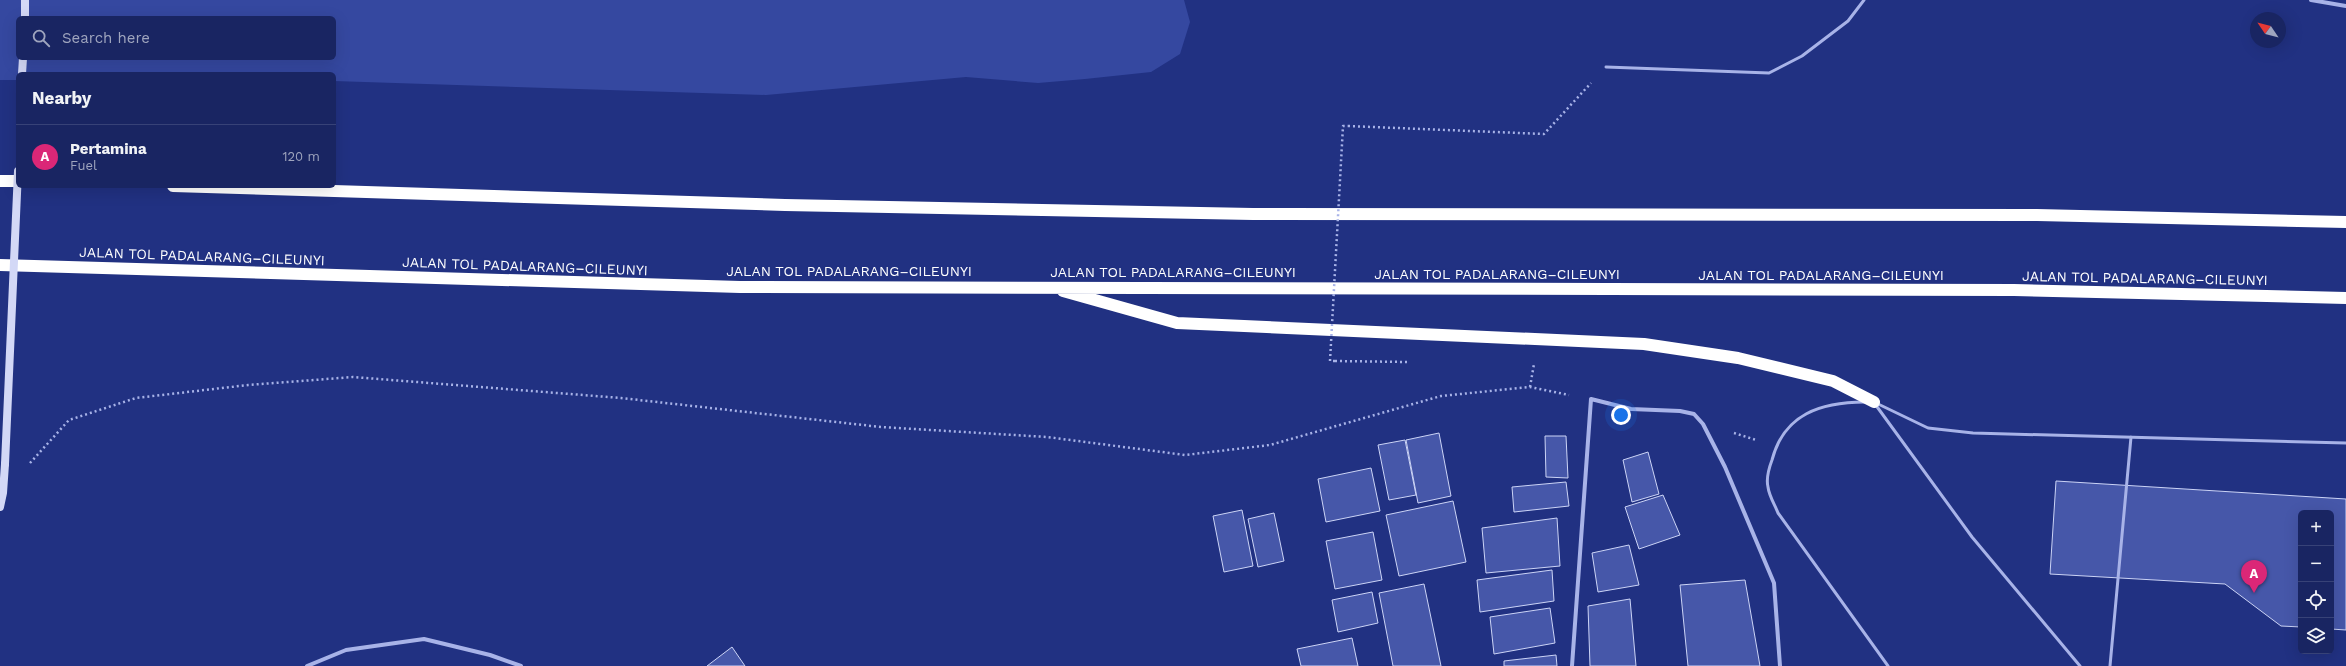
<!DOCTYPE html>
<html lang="en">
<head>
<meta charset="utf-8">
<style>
	:root { --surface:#192562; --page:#222d68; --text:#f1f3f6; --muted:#9fa5be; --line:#374277; --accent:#db2777 }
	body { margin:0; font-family:"Work Sans",sans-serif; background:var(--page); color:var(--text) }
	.controls { position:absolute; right:12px; bottom:12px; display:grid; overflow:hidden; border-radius:6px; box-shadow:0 4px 16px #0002 }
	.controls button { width:36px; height:36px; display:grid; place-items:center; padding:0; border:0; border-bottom:1px solid var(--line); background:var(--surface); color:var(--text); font:20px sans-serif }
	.compass { position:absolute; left:2250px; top:12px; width:36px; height:36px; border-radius:50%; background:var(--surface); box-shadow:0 4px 16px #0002; rotate:305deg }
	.you { position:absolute; left:1621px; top:415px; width:14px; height:14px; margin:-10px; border:3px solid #fff; border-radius:50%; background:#1a73e8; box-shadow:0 0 0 6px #1a73e833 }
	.badge { display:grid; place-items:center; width:26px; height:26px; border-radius:50%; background:var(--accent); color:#fff; font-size:13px; font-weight:700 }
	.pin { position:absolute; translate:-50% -33px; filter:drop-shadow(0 1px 2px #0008) }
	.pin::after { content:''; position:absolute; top:21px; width:14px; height:12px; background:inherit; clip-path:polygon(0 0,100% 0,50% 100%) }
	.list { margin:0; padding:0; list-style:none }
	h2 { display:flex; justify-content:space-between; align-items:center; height:52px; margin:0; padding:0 16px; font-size:17px }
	h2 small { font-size:13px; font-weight:400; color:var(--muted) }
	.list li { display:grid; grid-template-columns:26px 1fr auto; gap:12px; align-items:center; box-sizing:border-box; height:64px; padding:0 16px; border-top:1px solid var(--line) }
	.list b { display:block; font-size:15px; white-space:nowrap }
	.list p { margin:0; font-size:13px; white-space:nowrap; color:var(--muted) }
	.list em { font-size:13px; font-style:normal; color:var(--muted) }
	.icon { flex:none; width:22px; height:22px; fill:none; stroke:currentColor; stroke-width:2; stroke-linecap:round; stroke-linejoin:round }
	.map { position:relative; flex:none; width:2346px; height:666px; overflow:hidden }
	.search { position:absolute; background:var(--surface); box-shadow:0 4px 16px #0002; left:16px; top:16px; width:320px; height:44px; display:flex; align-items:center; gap:10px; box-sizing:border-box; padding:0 14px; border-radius:6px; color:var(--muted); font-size:15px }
	.panel { position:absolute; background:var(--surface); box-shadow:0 4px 16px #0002; left:16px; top:72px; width:320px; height:116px; border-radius:6px }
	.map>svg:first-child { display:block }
	.green { fill:#3548a0; fill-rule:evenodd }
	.building { fill:#4657a9; stroke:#ccd4f6 }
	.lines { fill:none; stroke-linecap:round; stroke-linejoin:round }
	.path { stroke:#a8b3e8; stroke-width:2.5; stroke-dasharray:2 3; stroke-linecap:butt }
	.lane { stroke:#a8b3e8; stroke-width:3 }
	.street { stroke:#a8b3e8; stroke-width:4 }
	.secondary { stroke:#d3d8f6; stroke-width:8 }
	.highway { stroke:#fff; stroke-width:12 }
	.path-bridge { stroke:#a8b3e8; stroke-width:2.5; stroke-dasharray:2 3; stroke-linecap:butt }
	.secondary-bridge { stroke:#d3d8f6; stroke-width:8 }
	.labels { text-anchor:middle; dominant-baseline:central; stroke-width:3; stroke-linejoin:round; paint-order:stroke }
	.street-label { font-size:14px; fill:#fff; stroke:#213182 }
</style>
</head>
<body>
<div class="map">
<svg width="2346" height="666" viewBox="0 0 2346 666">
	<rect width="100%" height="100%" fill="#213182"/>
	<path class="green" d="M 0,0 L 1184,0 L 1190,22 L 1180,54 L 1151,72 L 1085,79 L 1038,83 L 966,77 L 766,95 L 334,81 L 334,74 L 18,74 L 18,80 L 0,80 ZM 18,18 L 334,18 L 334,58 L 18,58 Z"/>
	<path class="building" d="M 1439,433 L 1451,496 L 1418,503 L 1406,440 Z
		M 1545,436 L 1566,436 L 1568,478 L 1546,477 Z
		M 1405,440 L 1416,495 L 1389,500 L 1378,445 Z
		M 1648,452 L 1659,494 L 1632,502 L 1623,460 Z
		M 1371,468 L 1380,511 L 1326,522 L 1318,479 Z
		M 2056,481 L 2346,499 L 2346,630 L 2331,629 L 2331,513 L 2301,513 L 2301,627 L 2281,626 L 2225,584 L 2050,574 Z
		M 1566,482 L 1569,506 L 1514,512 L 1512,487 Z
		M 1663,495 L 1680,535 L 1639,549 L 1625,507 Z
		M 1453,501 L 1466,562 L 1399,576 L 1386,515 Z
		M 1242,510 L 1253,566 L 1224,572 L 1213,516 Z
		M 1274,513 L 1284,561 L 1258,567 L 1248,519 Z
		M 1557,518 L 1560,566 L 1486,573 L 1482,528 Z
		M 1373,532 L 1382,580 L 1335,589 L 1326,541 Z
		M 1629,545 L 1639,585 L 1598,592 L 1592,553 Z
		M 1552,570 L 1554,601 L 1480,612 L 1477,580 Z
		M 1745,580 L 1760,666 L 1688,666 L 1680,585 Z
		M 1424,584 L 1441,666 L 1393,666 L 1379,593 Z
		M 1372,592 L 1378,623 L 1338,632 L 1332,600 Z
		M 1630,599 L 1636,666 L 1590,666 L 1588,606 Z
		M 1550,608 L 1555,643 L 1494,654 L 1490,617 Z
		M 1352,638 L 1358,666 L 1301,666 L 1297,649 Z
		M 732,647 L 745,666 L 707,666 Z
		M 1556,655 L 1557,666 L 1504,666 L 1504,661 Z"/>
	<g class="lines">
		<path class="path" d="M 1348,126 L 1544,134 L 1591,83
			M 1335,361 L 1408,362
			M 1530,387 L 1534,364
			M 1734,433 L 1756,440
			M 30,463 L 69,420 L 136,398 L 248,385 L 353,377 L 621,398 L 881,427 L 1047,437 L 1185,455 L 1270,445 L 1441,396 L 1530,387 L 1569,395"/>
		<path class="lane" d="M 1606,67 L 1769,73 L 1802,56 L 1848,21 L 1864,0
			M 1865,402 C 1821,402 1784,414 1772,460 C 1769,468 1766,479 1768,487 C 1769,496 1775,505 1778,513 L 1888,666
			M 1876,403 L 1928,428 L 1973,433 L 2346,443
			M 1875,404 L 1972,537 L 2080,666
			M 2110,666 L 2131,437"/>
		<path class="street" d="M 2311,0 L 2346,6
			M 307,666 L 346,650 L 424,639 L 490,655 L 521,666
			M 1572,666 L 1591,399 L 1631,409 L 1680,411 L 1694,414 L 1703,424 L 1725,467 L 1774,583 L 1780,666"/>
		<path class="secondary" d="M 25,18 L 25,0
			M 22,74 L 23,58
			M 0,507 L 3,493 L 5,464"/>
		<path class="highway" d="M 0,181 L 18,181
			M 173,186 L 785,205 L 1253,214 L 2037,215 L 2346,222
			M 0,265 L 740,287 L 2014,290 L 2346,298
			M 1063,291 L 1177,323 L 1644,344 L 1738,358 L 1833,381 L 1874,402"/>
		<path class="path-bridge" d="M 1335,361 L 1330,361 L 1343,126 L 1348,126"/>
		<path class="secondary-bridge" d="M 5,464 L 18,171"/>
	</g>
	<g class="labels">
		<g class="street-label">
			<text transform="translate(202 256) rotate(2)">JALAN TOL PADALARANG–CILEUNYI</text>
			<text transform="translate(525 266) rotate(2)">JALAN TOL PADALARANG–CILEUNYI</text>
			<text x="849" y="271">JALAN TOL PADALARANG–CILEUNYI</text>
			<text x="1173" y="272">JALAN TOL PADALARANG–CILEUNYI</text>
			<text x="1497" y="274">JALAN TOL PADALARANG–CILEUNYI</text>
			<text x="1821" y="275">JALAN TOL PADALARANG–CILEUNYI</text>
			<text transform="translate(2145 278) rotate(1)">JALAN TOL PADALARANG–CILEUNYI</text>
		</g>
	</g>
</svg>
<div class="controls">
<button>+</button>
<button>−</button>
<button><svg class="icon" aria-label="locate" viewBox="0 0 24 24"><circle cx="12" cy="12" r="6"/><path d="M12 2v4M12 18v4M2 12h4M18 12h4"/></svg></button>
<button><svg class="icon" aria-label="layers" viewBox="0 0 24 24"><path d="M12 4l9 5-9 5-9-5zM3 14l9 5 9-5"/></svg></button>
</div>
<svg class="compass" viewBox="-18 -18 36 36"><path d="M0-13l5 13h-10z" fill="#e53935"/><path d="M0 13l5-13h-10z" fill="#9fa5be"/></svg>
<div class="you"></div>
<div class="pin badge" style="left:2254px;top:593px">A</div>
<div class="search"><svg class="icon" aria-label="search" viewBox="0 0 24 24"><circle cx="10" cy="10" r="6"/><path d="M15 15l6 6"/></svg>Search here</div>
<section class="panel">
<h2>Nearby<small></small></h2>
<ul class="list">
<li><span class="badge">A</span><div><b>Pertamina</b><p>Fuel</p></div><em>120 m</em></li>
</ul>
</section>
</div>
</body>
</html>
